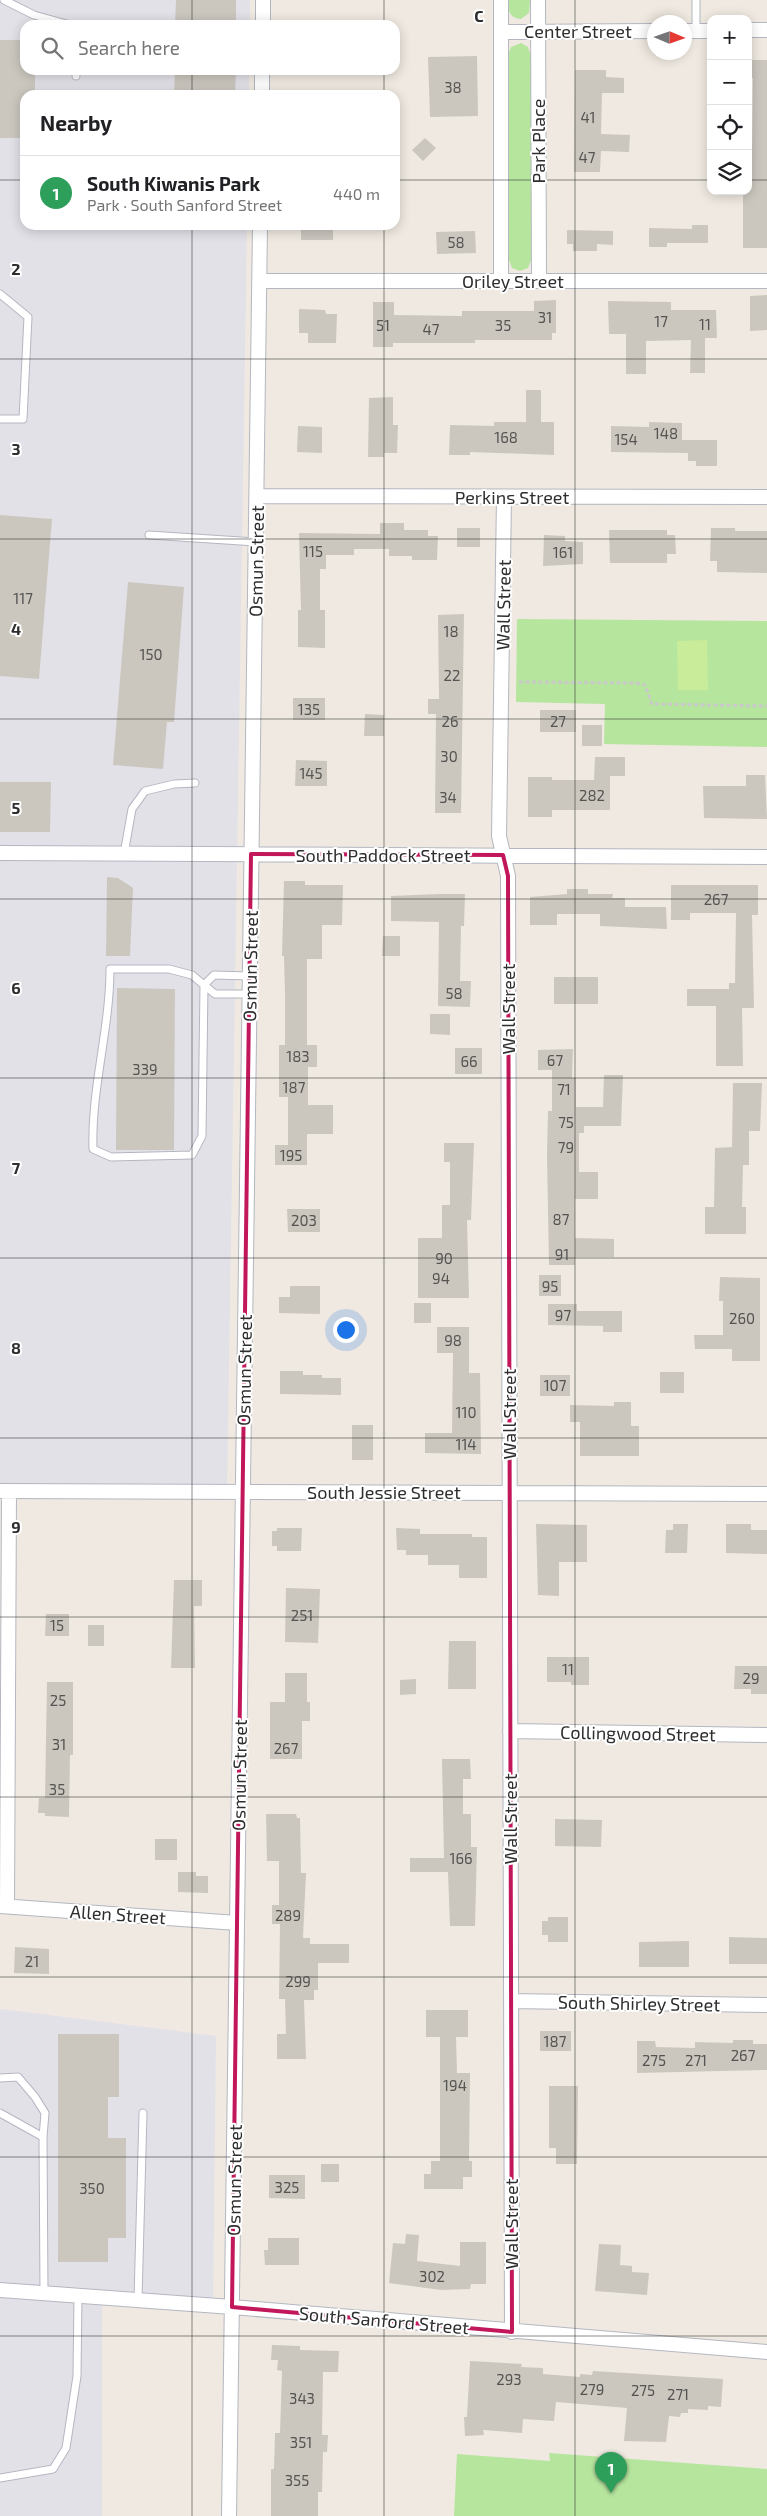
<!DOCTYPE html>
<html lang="en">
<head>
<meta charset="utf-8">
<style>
	:root { --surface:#fff; --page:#f6f6f6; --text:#202124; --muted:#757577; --line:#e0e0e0; --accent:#0f766e }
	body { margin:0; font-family:"Exo 2",sans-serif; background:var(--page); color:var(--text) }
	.controls { position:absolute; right:15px; top:15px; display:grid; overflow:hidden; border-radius:10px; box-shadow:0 2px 12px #0003 }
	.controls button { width:45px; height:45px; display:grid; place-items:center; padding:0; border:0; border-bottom:1px solid var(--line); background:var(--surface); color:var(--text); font:25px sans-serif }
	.compass { position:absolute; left:647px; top:15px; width:45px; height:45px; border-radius:50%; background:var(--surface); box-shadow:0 2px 12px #0003; rotate:92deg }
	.you { position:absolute; left:345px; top:1329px; width:18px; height:18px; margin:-12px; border:4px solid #fff; border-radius:50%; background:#1a73e8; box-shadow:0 0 0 8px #1a73e833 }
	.badge { display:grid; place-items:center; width:32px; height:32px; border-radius:50%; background:var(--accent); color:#fff; font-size:16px; font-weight:700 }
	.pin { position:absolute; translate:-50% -41px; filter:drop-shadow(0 1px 2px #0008) }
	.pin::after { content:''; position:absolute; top:26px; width:18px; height:15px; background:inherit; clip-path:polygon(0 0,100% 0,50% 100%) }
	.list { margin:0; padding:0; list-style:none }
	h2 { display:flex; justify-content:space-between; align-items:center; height:65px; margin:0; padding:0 20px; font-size:21px }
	h2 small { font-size:16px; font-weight:400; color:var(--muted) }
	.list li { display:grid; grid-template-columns:32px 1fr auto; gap:15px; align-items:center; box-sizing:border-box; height:75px; padding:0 20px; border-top:1px solid var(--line) }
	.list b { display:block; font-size:19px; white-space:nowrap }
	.list p { margin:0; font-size:16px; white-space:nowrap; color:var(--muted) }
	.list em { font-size:16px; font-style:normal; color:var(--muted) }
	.icon { flex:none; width:28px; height:28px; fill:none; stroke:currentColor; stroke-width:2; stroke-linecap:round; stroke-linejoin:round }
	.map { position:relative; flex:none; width:767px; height:2516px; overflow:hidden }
	.search { position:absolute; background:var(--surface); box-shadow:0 2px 12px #0003; left:20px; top:20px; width:380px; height:55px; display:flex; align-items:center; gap:12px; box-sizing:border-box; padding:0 18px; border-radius:15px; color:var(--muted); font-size:19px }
	.panel { position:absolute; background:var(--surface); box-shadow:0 2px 12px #0003; left:20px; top:90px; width:380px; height:140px; border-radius:15px }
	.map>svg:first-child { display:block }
	.industrial { fill:#e3e1e8 }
	.green { fill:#b6e59e }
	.pitch { fill:#c9ec9a }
	.building { fill:#cbc7bf }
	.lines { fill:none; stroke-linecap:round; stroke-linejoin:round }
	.service-casing { stroke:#b4b7c1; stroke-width:9 }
	.minor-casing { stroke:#b4b7c1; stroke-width:16 }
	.path { stroke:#c9c9c9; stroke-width:3; stroke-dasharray:4 2.5; stroke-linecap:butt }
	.service { stroke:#fff; stroke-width:7 }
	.minor { stroke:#fff; stroke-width:14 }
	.marked { fill:none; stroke:#c2185b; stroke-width:4; stroke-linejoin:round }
	.grid { fill:none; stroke:#2e2e2e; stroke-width:1; stroke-opacity:0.55 }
	.labels { text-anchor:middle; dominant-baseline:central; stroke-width:4; stroke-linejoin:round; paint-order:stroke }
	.number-label { font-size:15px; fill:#555452 }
	.street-label { font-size:18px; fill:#2e2e2e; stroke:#fff }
	.grid-label { font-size:16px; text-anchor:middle; font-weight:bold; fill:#2e2e2e; stroke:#fff; stroke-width:4; stroke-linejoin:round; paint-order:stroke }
</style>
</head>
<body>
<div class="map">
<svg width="767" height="2516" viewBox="0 0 767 2516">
	<rect width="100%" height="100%" fill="#efe9e1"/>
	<path class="industrial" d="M 0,0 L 250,0 L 250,25 L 25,25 L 25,70 L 249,70 L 249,95 L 25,95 L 25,225 L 247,225 L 227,1491 L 0,1491 Z
		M 0,2009 L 216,2036 L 213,2305 L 102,2301 L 102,2516 L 0,2516 Z"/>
	<path class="green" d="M 508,0 L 530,0 L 529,13 L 521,19 C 509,18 508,10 508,0 Z
		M 521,43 L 528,47 L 531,56 L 531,260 L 528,268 L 520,271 L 512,268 L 509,260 L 508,55 L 511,47 Z
		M 517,619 L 767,621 L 767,747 L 604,744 L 605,704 L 516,702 Z
		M 549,2453 L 767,2469 L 767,2516 L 454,2516 L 457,2454 L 550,2461 Z"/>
	<path class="pitch" d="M 707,640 L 708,690 L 678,690 L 677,641 Z"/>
	<path class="building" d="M 176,0 L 236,0 L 236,25 L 175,25 Z
		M 0,40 L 25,40 L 25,70 L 35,70 L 35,95 L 25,95 L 25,138 L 0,138 Z
		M 477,56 L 478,116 L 430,117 L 428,57 Z
		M 748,60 L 767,60 L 767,248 L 743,248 L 743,191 L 748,191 L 748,155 L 752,155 L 753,78 L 748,78 Z
		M 175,70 L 236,70 L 235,95 L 174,95 Z
		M 575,70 L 606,70 L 606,77 L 624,78 L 624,93 L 602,93 L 601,134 L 630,135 L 629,152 L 601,151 L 600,172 L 574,172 Z
		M 425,138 L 436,148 L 423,161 L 412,150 Z
		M 301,225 L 333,225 L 333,240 L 301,240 Z
		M 692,225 L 708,225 L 708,243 L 667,243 L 667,247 L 649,247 L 649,228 L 692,229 Z
		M 567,230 L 613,231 L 613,245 L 597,244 L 597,251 L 573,251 L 573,244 L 567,244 Z
		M 475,231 L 476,253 L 437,254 L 436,232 Z
		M 767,295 L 767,330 L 750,331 L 750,296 Z
		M 556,300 L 556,333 L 552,333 L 552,340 L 475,340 L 475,343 L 393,343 L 393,347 L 373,347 L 373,302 L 394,302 L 394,315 L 462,316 L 462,311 L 534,311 L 534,301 Z
		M 608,301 L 671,302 L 671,310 L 716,310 L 717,338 L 705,338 L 705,373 L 690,373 L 691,340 L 646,341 L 646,374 L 626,374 L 626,334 L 609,334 Z
		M 299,309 L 325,310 L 326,314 L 337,314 L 336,343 L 308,343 L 308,333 L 299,333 Z
		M 526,390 L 541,390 L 541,422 L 554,422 L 554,455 L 470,452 L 470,455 L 449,455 L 450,425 L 494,426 L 494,422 L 526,422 Z
		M 393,397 L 393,425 L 398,425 L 397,453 L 384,453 L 384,457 L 368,457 L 369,398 Z
		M 649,422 L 682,423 L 682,440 L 717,440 L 717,466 L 696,466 L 696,461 L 688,461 L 688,453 L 611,452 L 611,426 L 649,427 Z
		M 298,426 L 322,427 L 322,453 L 297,452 Z
		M 0,515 L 52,519 L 39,679 L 0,676 Z
		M 380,523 L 404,523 L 404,530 L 428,530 L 428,536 L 438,536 L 437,560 L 412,560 L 412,556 L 389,556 L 389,549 L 354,549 L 354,555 L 326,555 L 326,569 L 320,569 L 320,610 L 325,610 L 325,648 L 298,647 L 298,610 L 301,610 L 299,533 L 380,534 Z
		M 457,528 L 480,528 L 480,547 L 457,547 Z
		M 711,528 L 735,528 L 735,531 L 767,531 L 767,573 L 717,572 L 717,561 L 710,561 Z
		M 609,530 L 667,530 L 667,535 L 675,535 L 676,554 L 667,554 L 667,563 L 610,563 Z
		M 544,535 L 565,536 L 565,541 L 583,542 L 583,564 L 543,566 Z
		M 128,582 L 184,587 L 174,722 L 167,722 L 163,769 L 113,765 Z
		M 464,614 L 461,813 L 435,813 L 436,714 L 428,714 L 428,699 L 439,699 L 438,615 Z
		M 293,698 L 325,698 L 325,720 L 293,720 Z
		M 540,710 L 576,710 L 576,732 L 540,732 Z
		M 365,714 L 384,715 L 384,736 L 364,736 Z
		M 582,725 L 602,725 L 602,746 L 582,746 Z
		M 595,757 L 625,757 L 625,776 L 610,776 L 610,810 L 552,810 L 552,817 L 528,817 L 528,777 L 552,777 L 552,780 L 594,780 Z
		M 296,760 L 327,761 L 327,786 L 295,786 Z
		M 746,775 L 765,775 L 767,819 L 704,818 L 703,786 L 746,786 Z
		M 0,782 L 51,782 L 50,832 L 0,832 Z
		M 107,877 L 118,878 L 133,888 L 130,956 L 106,956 Z
		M 284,881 L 305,881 L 305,885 L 343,885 L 342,925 L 322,925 L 322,959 L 307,959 L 307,1045 L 317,1045 L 317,1067 L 308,1067 L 308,1105 L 333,1105 L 333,1134 L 307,1134 L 307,1165 L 275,1165 L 275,1145 L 288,1145 L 288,1097 L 279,1097 L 279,1045 L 285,1045 L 285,993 L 284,956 L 282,956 Z
		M 671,885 L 758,885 L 758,915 L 752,915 L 754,1008 L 742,1008 L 743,1066 L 716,1066 L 716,1006 L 687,1006 L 687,989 L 729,989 L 729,983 L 735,983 L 736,913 L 690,913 L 690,920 L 671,920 Z
		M 567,889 L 588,889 L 588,894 L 613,894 L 612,898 L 625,898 L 625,907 L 666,907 L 667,929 L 600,926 L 600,914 L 557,914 L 557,925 L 530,925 L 530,897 L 567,894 Z
		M 439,894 L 465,894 L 464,926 L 461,926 L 460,981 L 471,981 L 470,1007 L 438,1006 L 439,922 L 391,921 L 391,896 Z
		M 383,936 L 400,936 L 400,956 L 382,956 Z
		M 554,977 L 598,977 L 598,1004 L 554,1004 Z
		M 117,988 L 175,989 L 174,1150 L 116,1150 Z
		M 430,1014 L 450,1014 L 450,1035 L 430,1034 Z
		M 455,1048 L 482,1048 L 482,1074 L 455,1074 Z
		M 573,1049 L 572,1078 L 576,1078 L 576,1107 L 603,1107 L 604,1075 L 623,1075 L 621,1126 L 584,1126 L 584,1133 L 579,1133 L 579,1172 L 598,1172 L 598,1199 L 575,1199 L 575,1238 L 614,1239 L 614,1257 L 575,1257 L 575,1265 L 549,1265 L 547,1154 L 548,1111 L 552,1111 L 552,1070 L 538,1070 L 538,1050 Z
		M 733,1083 L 762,1083 L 760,1131 L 749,1131 L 749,1165 L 743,1165 L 742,1207 L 746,1207 L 746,1234 L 705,1234 L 705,1207 L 714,1207 L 715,1148 L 732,1147 Z
		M 444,1143 L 474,1143 L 471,1220 L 467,1220 L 469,1298 L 418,1298 L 418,1238 L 442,1238 L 442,1205 L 450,1205 L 450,1162 L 444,1162 Z
		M 287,1209 L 320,1209 L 320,1232 L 288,1232 Z
		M 539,1275 L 561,1275 L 561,1296 L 539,1296 Z
		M 720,1277 L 760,1278 L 760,1361 L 732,1361 L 732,1349 L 695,1349 L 694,1335 L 723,1335 L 723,1301 L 719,1301 Z
		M 290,1286 L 320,1286 L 320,1314 L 279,1313 L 279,1297 L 290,1297 Z
		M 414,1303 L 431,1303 L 431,1323 L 414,1323 Z
		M 548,1304 L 577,1304 L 577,1311 L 622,1311 L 622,1332 L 603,1332 L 603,1326 L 548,1325 Z
		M 437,1327 L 469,1327 L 469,1373 L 480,1373 L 481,1454 L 425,1453 L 425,1433 L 452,1433 L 453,1353 L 437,1353 Z
		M 280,1371 L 303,1371 L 303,1375 L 322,1375 L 322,1378 L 341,1378 L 341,1395 L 280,1394 Z
		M 660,1372 L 684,1372 L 684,1393 L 660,1393 Z
		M 540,1375 L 570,1375 L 570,1396 L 540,1396 Z
		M 614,1402 L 631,1402 L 631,1426 L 639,1426 L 639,1456 L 580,1456 L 580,1422 L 570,1422 L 570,1405 L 614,1406 Z
		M 352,1425 L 373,1425 L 373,1460 L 352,1460 Z
		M 536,1524 L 587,1525 L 587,1562 L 559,1562 L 559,1596 L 538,1595 Z
		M 673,1524 L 688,1524 L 687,1553 L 665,1553 L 666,1530 L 673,1530 Z
		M 726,1524 L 751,1524 L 751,1530 L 767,1530 L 767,1554 L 726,1553 Z
		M 277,1528 L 302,1528 L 301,1551 L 277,1551 L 277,1546 L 272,1546 L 272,1531 L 277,1531 Z
		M 396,1528 L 420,1529 L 420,1534 L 472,1534 L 472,1537 L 487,1537 L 487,1578 L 459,1578 L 459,1565 L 428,1565 L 428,1555 L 406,1555 L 406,1550 L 397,1550 Z
		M 174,1580 L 202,1580 L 202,1606 L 194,1606 L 195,1668 L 171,1668 Z
		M 286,1588 L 320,1589 L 318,1643 L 285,1642 Z
		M 46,1614 L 69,1614 L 69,1636 L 45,1636 Z
		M 88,1625 L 104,1625 L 104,1646 L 88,1646 Z
		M 449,1641 L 476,1641 L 476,1689 L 448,1689 Z
		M 547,1657 L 589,1657 L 589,1685 L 571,1685 L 571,1682 L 547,1682 Z
		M 735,1666 L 767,1666 L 767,1694 L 751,1694 L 751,1689 L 734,1689 Z
		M 285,1673 L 307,1673 L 307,1702 L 310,1702 L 310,1721 L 302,1721 L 302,1759 L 270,1759 L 270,1702 L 285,1702 Z
		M 416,1679 L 416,1694 L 400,1695 L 400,1680 Z
		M 47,1682 L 73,1682 L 73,1755 L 70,1755 L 69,1817 L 45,1816 L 45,1813 L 38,1813 L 39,1798 L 45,1798 Z
		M 442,1759 L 470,1759 L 471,1779 L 463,1779 L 463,1814 L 471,1814 L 471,1847 L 477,1847 L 475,1926 L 450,1926 L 448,1872 L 410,1872 L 410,1858 L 444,1858 Z
		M 266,1814 L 296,1814 L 297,1818 L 300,1818 L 301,1873 L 306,1873 L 303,1938 L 310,1938 L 310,1944 L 349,1944 L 349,1963 L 318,1963 L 318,1990 L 314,1990 L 314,2000 L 304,2000 L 306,2059 L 277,2059 L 277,2034 L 286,2034 L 285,1999 L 279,1999 L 280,1924 L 272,1924 L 272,1905 L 279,1905 L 279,1861 L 267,1861 Z
		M 555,1819 L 602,1820 L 601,1847 L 555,1846 Z
		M 155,1839 L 177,1839 L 177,1860 L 155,1860 Z
		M 178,1872 L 196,1872 L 196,1876 L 208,1876 L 208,1893 L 178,1892 Z
		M 548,1917 L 568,1917 L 568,1942 L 548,1942 L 548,1935 L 542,1935 L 542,1921 L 548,1921 Z
		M 729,1937 L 767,1938 L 767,1964 L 729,1964 Z
		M 689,1941 L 689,1967 L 639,1967 L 639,1942 Z
		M 15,1947 L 49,1949 L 49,1974 L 14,1973 Z
		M 426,2010 L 468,2010 L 468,2037 L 456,2037 L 457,2073 L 470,2073 L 469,2161 L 472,2161 L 472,2177 L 463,2177 L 463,2189 L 424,2189 L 424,2174 L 431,2174 L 431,2161 L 440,2161 L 440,2037 L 426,2037 Z
		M 540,2031 L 571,2031 L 571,2051 L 540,2051 Z
		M 58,2034 L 119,2034 L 119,2097 L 108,2097 L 108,2138 L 126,2138 L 126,2238 L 108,2238 L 108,2262 L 58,2262 Z
		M 733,2040 L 753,2040 L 753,2044 L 767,2044 L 767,2070 L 637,2073 L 637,2041 L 655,2041 L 656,2047 L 695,2048 L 695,2042 L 733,2043 Z
		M 549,2086 L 578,2086 L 577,2164 L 556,2164 L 556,2148 L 549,2148 Z
		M 321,2164 L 339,2164 L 339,2182 L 321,2182 Z
		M 269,2175 L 305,2175 L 305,2199 L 269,2198 Z
		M 406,2234 L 419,2235 L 417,2261 L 460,2266 L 460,2242 L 486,2242 L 486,2284 L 471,2284 L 470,2289 L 441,2290 L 389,2283 L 393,2243 L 405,2244 Z
		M 268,2238 L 299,2238 L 299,2265 L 265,2265 L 264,2250 L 268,2250 Z
		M 599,2244 L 621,2245 L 620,2265 L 632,2266 L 632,2272 L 649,2273 L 647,2295 L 595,2291 Z
		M 272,2345 L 300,2346 L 300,2350 L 339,2351 L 338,2372 L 323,2372 L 322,2435 L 328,2435 L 327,2452 L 323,2452 L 322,2492 L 318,2492 L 318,2516 L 271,2516 L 271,2469 L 274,2469 L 275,2433 L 280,2433 L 282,2371 L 277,2370 L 278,2360 L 271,2360 Z
		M 470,2361 L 522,2364 L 521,2367 L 543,2368 L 543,2374 L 580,2377 L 580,2374 L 592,2375 L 593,2371 L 723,2379 L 721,2407 L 708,2406 L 708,2410 L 688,2409 L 688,2413 L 681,2413 L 680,2417 L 669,2416 L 666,2442 L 624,2441 L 627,2408 L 556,2402 L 554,2421 L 523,2419 L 522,2433 L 483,2430 L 484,2435 L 465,2436 L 464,2417 L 467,2417 Z"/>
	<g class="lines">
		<defs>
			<path id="service" d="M 4,0 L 34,15 L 70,25
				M 696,0 L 696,31
				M 76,76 L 76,70
				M 0,294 L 28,317 L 23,419 L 0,419
				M 149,535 L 256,542
				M 124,854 L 132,809 L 145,791 L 174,784 L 195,783
				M 110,969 L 169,969 L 192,975 L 204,985 L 202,1136 L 192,1155 L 111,1157 L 93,1149 C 91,1089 110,1029 110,969 Z
				M 250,994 L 215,994 L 204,985 L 214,975 L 250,976
				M 0,2078 L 18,2077 L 35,2097 L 45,2113 L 43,2137 L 44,2293
				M 0,2113 L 43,2137
				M 138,2300 L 143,2113
				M 0,2478 L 53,2469 L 66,2448 L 77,2376 L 78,2296"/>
			<path id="minor" d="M 501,0 L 501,281
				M 538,0 L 539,281
				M 263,25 L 263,0
				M 748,30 L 767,30
				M 684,31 L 711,31
				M 501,32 L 654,31
				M 262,95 L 262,70
				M 259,281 L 767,281
				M 257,496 L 767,497
				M 504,497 L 499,836 L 508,876 L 512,2332
				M 0,853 L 767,857
				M 0,1491 L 767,1494
				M 510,1731 L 767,1735
				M 0,1906 L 237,1923
				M 7,1906 L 9,1491
				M 511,2001 L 767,2005
				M 0,2290 L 232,2307 L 767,2352
				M 229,2516 L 260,225"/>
		</defs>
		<use href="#service" class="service-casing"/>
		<use href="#minor" class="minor-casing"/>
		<path class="path" d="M 519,682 L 636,683 L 645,685 L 652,704 L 767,706"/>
		<use href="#service" class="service"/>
		<use href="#minor" class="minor"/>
	</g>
	<path class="marked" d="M 251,854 L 503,855 L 508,876 L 512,2332 L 232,2307 Z"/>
	<path class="grid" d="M 192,0 L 192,25M 384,0 L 384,25M 575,0 L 575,2516M 192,70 L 192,95M 384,70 L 384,95M 0,180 L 25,180M 395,180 L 711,180M 748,180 L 767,180M 192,225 L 192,2516M 384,225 L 384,2516M 0,359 L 767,359M 0,539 L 767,539M 0,719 L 767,719M 0,899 L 767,899M 0,1078 L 767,1078M 0,1258 L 767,1258M 0,1438 L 767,1438M 0,1617 L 767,1617M 0,1797 L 767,1797M 0,1977 L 767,1977M 0,2157 L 767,2157M 0,2336 L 767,2336"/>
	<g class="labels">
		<g class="number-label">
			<text x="453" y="87">38</text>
			<text x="588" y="117">41</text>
			<text x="587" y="157">47</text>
			<text x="456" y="242">58</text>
			<text x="545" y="317">31</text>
			<text x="661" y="321">17</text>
			<text x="705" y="324">11</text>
			<text x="383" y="325">51</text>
			<text x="503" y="325">35</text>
			<text x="431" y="329">47</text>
			<text x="666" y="433">148</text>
			<text x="506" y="437">168</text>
			<text x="626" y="439">154</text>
			<text x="313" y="551">115</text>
			<text x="563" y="552">161</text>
			<text x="23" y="598">117</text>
			<text x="451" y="631">18</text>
			<text x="151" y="654">150</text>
			<text x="452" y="675">22</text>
			<text x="309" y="709">135</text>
			<text x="450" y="721">26</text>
			<text x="558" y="721">27</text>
			<text x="449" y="756">30</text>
			<text x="311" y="773">145</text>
			<text x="592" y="795">282</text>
			<text x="448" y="797">34</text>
			<text x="716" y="899">267</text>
			<text x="454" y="993">58</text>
			<text x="298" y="1056">183</text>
			<text x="555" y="1060">67</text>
			<text x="469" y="1061">66</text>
			<text x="145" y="1069">339</text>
			<text x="294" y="1087">187</text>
			<text x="564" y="1089">71</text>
			<text x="566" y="1122">75</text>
			<text x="566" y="1147">79</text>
			<text x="291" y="1155">195</text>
			<text x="561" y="1219">87</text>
			<text x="304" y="1220">203</text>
			<text x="562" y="1254">91</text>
			<text x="444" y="1258">90</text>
			<text x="441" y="1278">94</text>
			<text x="550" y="1286">95</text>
			<text x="563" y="1315">97</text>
			<text x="742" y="1318">260</text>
			<text x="453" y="1340">98</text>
			<text x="555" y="1385">107</text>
			<text x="466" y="1412">110</text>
			<text x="466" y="1444">114</text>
			<text x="302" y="1615">251</text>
			<text x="57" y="1625">15</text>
			<text x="568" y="1669">11</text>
			<text x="751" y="1678">29</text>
			<text x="58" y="1700">25</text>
			<text x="59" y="1744">31</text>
			<text x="286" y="1748">267</text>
			<text x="57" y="1789">35</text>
			<text x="461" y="1858">166</text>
			<text x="288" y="1915">289</text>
			<text x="32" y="1961">21</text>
			<text x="298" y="1981">299</text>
			<text x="555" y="2041">187</text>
			<text x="743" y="2055">267</text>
			<text x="654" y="2060">275</text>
			<text x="696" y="2060">271</text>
			<text x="455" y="2085">194</text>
			<text x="287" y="2187">325</text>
			<text x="92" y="2188">350</text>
			<text x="432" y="2276">302</text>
			<text x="509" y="2379">293</text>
			<text x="592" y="2389">279</text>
			<text x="643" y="2390">275</text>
			<text x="678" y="2394">271</text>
			<text x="302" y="2398">343</text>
			<text x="301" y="2442">351</text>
			<text x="297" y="2480">355</text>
		</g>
		<g class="street-label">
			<text x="578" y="31">Center Street</text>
			<text transform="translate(538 141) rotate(-90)">Park Place</text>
			<text x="513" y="281">Oriley Street</text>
			<text x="512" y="497">Perkins Street</text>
			<text transform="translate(256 561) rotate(-89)">Osmun Street</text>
			<text transform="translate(503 605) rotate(-89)">Wall Street</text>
			<text x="383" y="855">South Paddock Street</text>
			<text transform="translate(250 966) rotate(-89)">Osmun Street</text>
			<text transform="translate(508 1009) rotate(-90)">Wall Street</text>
			<text transform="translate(244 1370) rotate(-89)">Osmun Street</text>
			<text transform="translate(509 1414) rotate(-90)">Wall Street</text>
			<text x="384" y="1492">South Jessie Street</text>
			<text transform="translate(638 1733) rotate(1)">Collingwood Street</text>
			<text transform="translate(239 1775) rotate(-89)">Osmun Street</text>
			<text transform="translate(510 1819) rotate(-90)">Wall Street</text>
			<text transform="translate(118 1914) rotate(4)">Allen Street</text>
			<text transform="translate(639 2003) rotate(1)">South Shirley Street</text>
			<text transform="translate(234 2180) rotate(-89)">Osmun Street</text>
			<text transform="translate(511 2224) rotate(-90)">Wall Street</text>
			<text transform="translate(384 2320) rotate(5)">South Sanford Street</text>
		</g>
	</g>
	<g class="grid-label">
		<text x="479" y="22">C</text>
		<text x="16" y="275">2</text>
		<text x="16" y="455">3</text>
		<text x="16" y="635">4</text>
		<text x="16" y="814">5</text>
		<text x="16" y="994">6</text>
		<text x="16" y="1174">7</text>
		<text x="16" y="1354">8</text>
		<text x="16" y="1533">9</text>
	</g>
</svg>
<div class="controls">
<button>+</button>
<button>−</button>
<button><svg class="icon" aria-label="locate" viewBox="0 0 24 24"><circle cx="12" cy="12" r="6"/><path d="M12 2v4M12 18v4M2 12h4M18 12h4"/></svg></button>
<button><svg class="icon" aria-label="layers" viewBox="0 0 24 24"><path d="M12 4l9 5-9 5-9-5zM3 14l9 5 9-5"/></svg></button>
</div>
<svg class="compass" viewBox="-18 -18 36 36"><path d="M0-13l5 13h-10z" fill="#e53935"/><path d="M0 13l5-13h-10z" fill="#757577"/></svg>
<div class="you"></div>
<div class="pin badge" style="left:611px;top:2493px;background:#2e9e5b">1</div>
<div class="search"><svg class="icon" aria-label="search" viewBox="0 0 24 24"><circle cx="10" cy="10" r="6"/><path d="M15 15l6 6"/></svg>Search here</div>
<section class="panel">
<h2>Nearby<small></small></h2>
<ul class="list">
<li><span class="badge" style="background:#2e9e5b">1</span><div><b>South Kiwanis Park</b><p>Park · South Sanford Street</p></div><em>440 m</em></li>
</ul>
</section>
</div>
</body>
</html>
